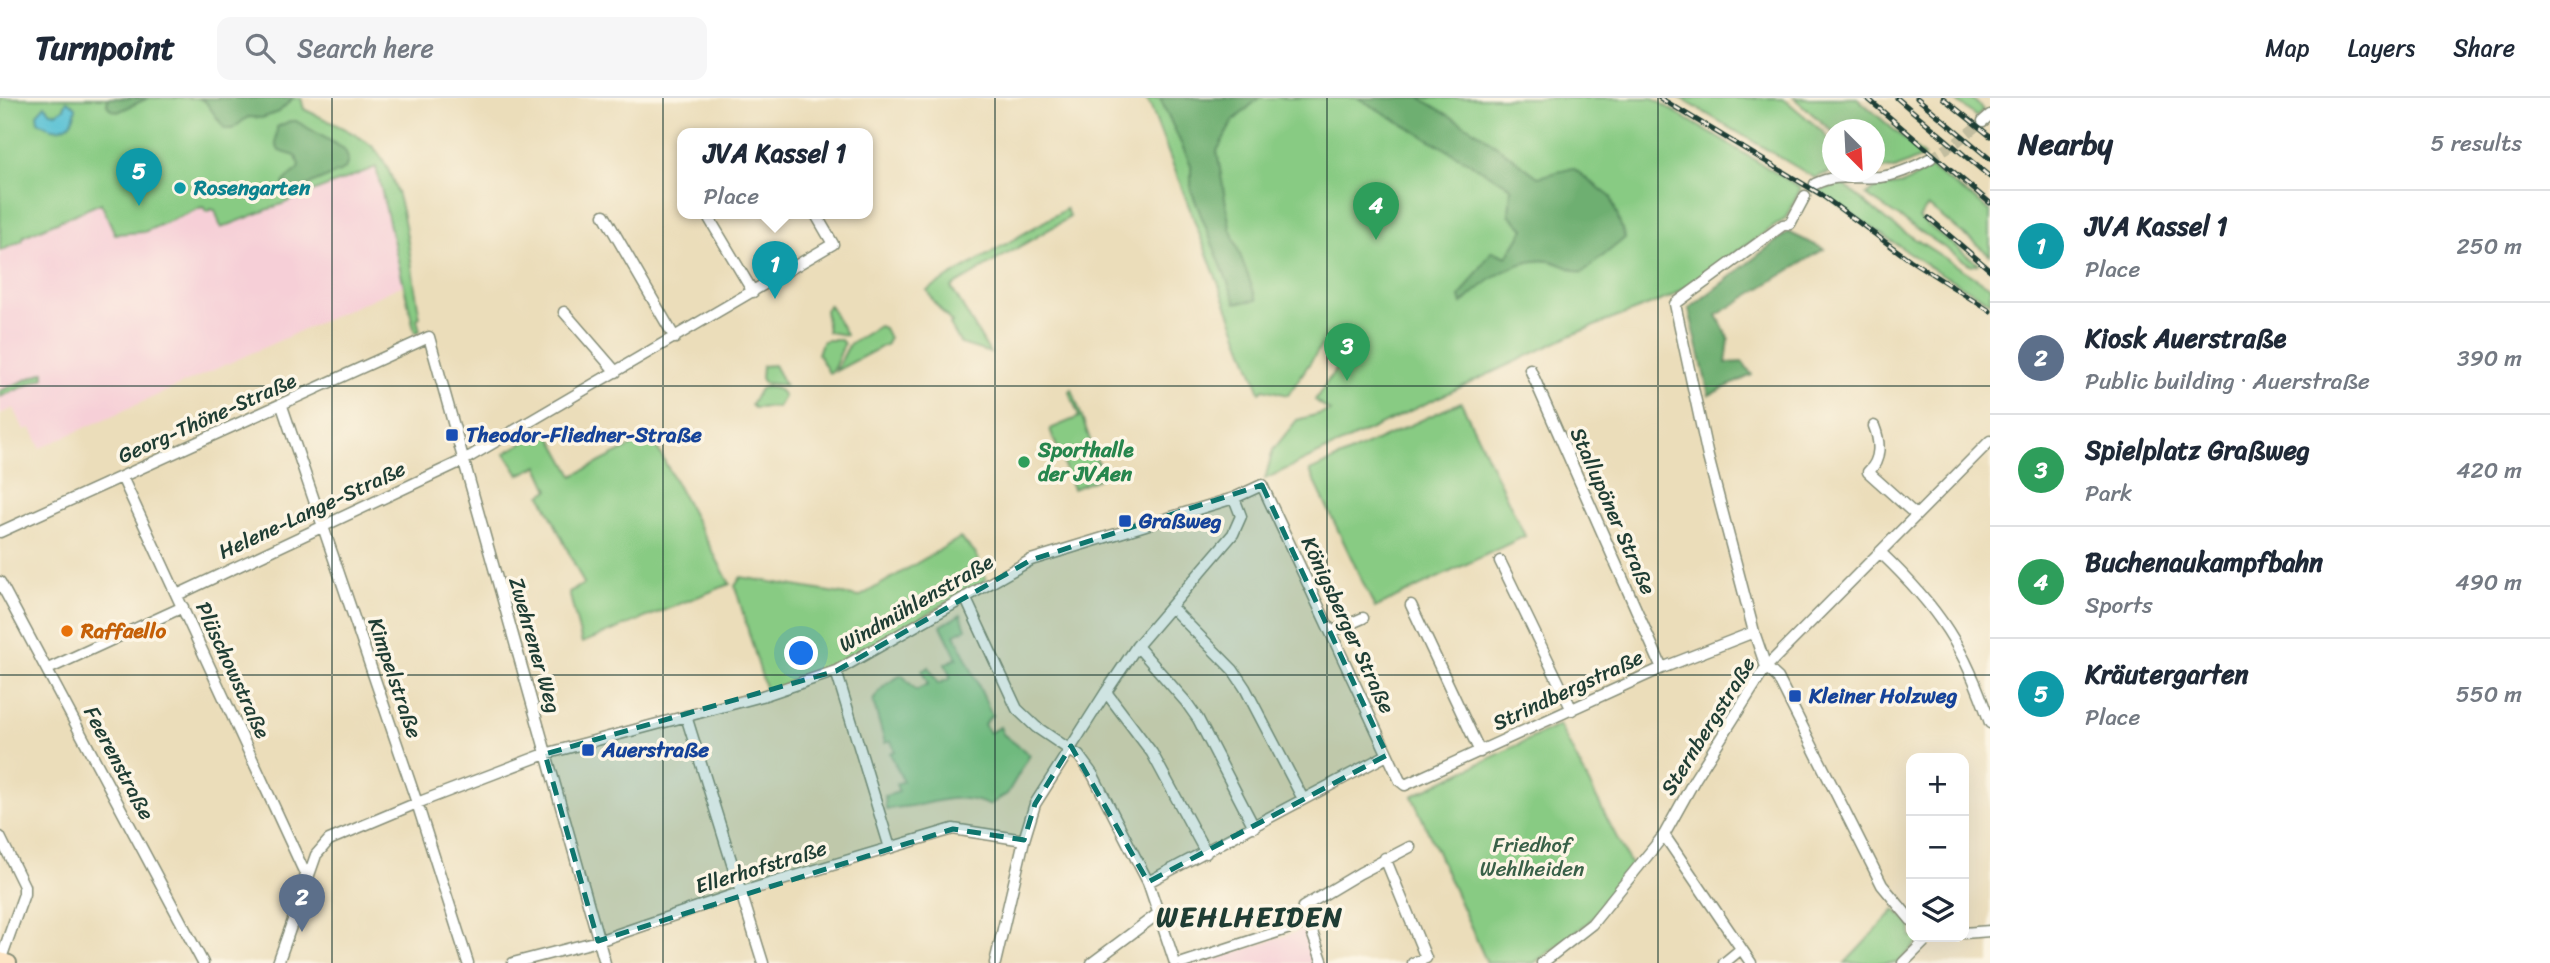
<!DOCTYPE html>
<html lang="en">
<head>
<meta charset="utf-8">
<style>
	:root { --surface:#fff; --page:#f6f6f7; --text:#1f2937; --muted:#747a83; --line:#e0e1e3; --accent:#b45309 }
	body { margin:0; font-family:Sriracha,sans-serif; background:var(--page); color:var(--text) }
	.controls { position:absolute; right:21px; bottom:21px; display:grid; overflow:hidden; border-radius:14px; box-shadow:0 7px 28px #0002 }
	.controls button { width:63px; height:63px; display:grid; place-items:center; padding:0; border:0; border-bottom:2px solid var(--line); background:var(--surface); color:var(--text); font:35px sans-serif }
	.compass { position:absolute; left:1822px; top:21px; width:63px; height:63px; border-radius:50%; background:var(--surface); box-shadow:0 7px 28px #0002; rotate:156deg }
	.you { position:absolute; left:802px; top:556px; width:24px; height:24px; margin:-18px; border:5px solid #fff; border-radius:50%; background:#1a73e8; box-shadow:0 0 0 10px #1a73e833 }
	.badge { display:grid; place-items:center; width:46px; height:46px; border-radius:50%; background:var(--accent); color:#fff; font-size:23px; font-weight:700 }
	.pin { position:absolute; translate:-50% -58px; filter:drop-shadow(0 2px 4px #0008) }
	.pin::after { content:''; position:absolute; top:37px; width:24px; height:21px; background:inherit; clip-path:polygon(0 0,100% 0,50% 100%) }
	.popup { position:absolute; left:677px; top:30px; width:196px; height:91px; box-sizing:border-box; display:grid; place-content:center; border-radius:14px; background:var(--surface); filter:drop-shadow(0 2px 5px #0005); font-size:23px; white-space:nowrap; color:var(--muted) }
	.popup b { font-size:26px; color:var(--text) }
	.popup::after { content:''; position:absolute; left:50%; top:100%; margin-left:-14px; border:14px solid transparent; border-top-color:var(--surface) }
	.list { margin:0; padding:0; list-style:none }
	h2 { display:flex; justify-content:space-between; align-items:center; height:91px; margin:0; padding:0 28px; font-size:30px }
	h2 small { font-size:23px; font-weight:400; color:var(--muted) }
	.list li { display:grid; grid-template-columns:46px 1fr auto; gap:21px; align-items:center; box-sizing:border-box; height:112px; padding:0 28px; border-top:2px solid var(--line) }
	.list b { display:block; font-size:26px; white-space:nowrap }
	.list p { margin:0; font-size:23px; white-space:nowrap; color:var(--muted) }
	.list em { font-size:23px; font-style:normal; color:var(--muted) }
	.icon { flex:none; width:38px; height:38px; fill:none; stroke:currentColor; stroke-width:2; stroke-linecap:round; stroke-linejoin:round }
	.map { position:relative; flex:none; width:1990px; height:865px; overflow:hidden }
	header { display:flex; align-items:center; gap:42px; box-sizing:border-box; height:98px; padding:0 35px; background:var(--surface); border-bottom:2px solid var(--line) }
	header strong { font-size:33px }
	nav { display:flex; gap:38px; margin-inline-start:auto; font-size:24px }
	.search { width:490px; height:63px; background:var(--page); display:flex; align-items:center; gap:18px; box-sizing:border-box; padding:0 24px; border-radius:14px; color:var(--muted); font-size:26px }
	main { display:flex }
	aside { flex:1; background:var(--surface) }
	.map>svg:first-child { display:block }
	.built { fill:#f6cfd7 }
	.green { fill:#88cb83; stroke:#54845c; stroke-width:2 }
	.forest { fill:#6eaf71; stroke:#467652; stroke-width:2 }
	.water { fill:#58c1d4; stroke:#3c7f84; stroke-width:2 }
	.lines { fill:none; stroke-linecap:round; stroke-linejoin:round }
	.minor-tunnel { stroke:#c2bd9f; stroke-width:10; stroke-dasharray:10 5; stroke-linecap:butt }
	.minor-casing { stroke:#858d77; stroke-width:13 }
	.secondary-casing { stroke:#858d77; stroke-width:18 }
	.minor { stroke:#fff; stroke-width:10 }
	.secondary { stroke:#fde5c5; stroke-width:14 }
	.rail-casing { stroke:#1f3d34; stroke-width:5 }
	.rail { stroke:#fcf5e5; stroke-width:2.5; stroke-dasharray:8; stroke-linecap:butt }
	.marked { fill:#0f766e; fill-opacity:0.2; stroke:#0f766e; stroke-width:5; stroke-dasharray:14 9; stroke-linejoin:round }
	.grid { fill:none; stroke:#1f3d34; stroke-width:2; stroke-opacity:0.55 }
	.culture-dot { fill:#0f9aa8; stroke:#fcf5e5; stroke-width:2.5 }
	.transit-dot { fill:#1a4fb4; stroke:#fcf5e5; stroke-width:2.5 }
	.leisure-dot { fill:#2e9e5b; stroke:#fcf5e5; stroke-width:2.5 }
	.food-dot { fill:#e8710a; stroke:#fcf5e5; stroke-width:2.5 }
	.labels { text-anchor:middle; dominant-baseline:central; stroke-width:7; stroke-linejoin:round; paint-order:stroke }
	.culture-label { font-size:21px; font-weight:bold; fill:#0d838f; stroke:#fcf5e5; text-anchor:start }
	.street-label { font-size:21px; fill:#1f3d34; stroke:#fcf5e5 }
	.transit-label { font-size:21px; font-weight:bold; fill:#164399; stroke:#fcf5e5; text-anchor:start }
	.leisure-label { font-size:21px; font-weight:bold; fill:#27864d; stroke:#fcf5e5; text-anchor:start }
	.food-label { font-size:21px; font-weight:bold; fill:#c56008; stroke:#fcf5e5; text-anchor:start }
	.park-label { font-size:21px; fill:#396048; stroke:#fcf5e5 }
	.district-label { font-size:28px; font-weight:bold; letter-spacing:2px; fill:#1f3d34; stroke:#fcf5e5 }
</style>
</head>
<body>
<header>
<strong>Turnpoint</strong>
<div class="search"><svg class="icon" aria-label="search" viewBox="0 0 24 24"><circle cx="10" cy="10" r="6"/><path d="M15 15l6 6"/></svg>Search here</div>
<nav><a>Map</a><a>Layers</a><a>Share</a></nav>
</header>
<main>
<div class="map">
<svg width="1990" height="865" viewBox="0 0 1990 865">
	<rect width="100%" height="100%" fill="#fcf5e5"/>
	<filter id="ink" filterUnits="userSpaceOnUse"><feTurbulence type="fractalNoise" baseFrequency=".0143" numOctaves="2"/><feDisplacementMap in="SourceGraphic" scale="14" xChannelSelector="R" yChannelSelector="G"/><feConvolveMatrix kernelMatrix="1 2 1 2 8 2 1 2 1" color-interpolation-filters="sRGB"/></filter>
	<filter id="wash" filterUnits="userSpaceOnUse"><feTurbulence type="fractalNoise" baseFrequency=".00686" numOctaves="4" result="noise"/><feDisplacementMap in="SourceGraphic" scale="28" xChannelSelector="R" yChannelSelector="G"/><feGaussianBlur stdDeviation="1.57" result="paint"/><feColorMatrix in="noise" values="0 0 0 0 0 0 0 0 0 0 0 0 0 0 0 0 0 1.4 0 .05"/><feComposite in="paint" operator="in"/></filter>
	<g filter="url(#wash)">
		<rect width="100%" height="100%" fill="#ebddba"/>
		<path class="built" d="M 376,68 L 403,187 L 40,350 L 31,330 L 24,332 L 14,310 L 0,316 L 0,153 L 22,143 L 24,138 L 101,105 L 144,134 L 202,109 L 209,114 L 210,111 L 215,112 L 221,130 Z
			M 1306,831 L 1319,865 L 1203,865 Z"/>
		<path class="green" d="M 0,0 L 301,0 L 304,11 C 321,20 362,37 374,50 C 407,86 410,171 420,219 L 417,221 L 420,233 L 415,235 L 376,69 L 221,130 L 215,112 L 210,111 L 209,114 L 205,113 L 205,110 L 202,109 L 144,134 L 115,136 L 101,105 L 24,138 L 22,143 L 0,153 Z
			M 1145,0 L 1652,0 L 1801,90 L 1785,121 L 1670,199 L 1576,235 L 1265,381 L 1273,352 L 1297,322 L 1330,313 L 1315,302 L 1346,256 L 1324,244 L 1288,297 L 1264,291 L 1260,294 L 1150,7 Z
			M 1680,0 L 1783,0 L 1823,34 L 1832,46 L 1832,73 L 1815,80 Z
			M 1794,0 L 1857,0 L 1924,58 L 1895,71 L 1875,70 L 1874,32 L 1832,33 Z
			M 1953,0 L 1972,0 L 1983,12 L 1976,19 Z
			M 1930,70 C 1950,85 1971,97 1990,113 L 1990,157 L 1928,108 L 1919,120 L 1978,166 L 1972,168 L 1866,97 L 1875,90 L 1904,86 Z
			M 1842,85 L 1887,123 L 1990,189 L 1990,204 L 1930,169 L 1818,93 Z
			M 1066,111 L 1070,119 L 951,189 L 990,255 L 961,246 L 950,227 L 952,225 L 933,203 L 927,192 Z
			M 829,207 L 846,236 L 846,237 L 828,234 L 825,212 Z
			M 879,228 L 884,230 L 889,240 L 887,246 L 836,273 L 849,247 Z
			M 826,242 L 841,242 L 844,246 L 833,273 L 829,275 L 818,256 L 822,244 Z
			M 774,267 L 785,287 L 764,285 L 761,280 L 762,268 Z
			M 44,274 L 44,280 L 0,299 L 0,293 Z
			M 765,289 C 774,290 781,290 784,299 L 778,309 L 754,310 L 751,307 L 760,291 Z
			M 1072,291 L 1103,379 L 1073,391 L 1050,331 L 1079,319 L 1069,293 Z
			M 1461,304 L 1525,438 L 1375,510 L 1310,373 Z
			M 547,331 L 573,378 L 651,338 L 730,486 L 582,545 L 569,494 L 584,486 L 541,397 L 549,392 L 538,368 L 519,377 L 505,355 Z
			M 960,440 L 975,454 L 986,482 L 834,570 L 766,593 L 735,488 L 741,479 L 859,499 Z
			M 961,516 L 966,531 L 955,536 L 992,617 L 984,626 L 989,635 L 1000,629 L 1003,636 L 1030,657 L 1007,696 L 989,707 C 964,697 949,700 924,706 C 911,709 899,708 886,712 L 885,698 L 899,694 L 896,686 L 903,683 L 890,655 L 895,653 L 891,643 L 885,645 L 873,603 C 880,590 888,584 902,577 L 916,592 L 928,586 L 922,573 L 929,569 L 938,586 L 951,580 L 945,566 L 957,560 L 941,528 Z
			M 1559,627 L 1633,771 L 1589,824 L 1534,865 L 1487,865 L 1412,698 Z
			M 1895,812 L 1911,827 L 1911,839 L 1920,839 L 1920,843 L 1897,865 L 1845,865 Z"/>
		<path class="forest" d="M 108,0 L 148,0 L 118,14 L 111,12 L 107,7 Z
			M 198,0 L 293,0 L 279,14 L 262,20 L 248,19 L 232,31 L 225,31 L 205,3 Z
			M 1160,0 L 1259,0 L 1233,23 L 1217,53 L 1230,130 L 1257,202 L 1236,205 L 1191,92 L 1191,67 Z
			M 1358,0 L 1420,0 L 1482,37 L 1538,79 L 1573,70 L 1611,99 L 1625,140 L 1582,175 C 1572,172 1560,165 1550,163 C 1517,158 1483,185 1462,206 L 1460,199 L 1492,153 L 1507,159 L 1524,131 L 1509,116 L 1511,89 Z
			M 290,23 L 296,23 L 344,51 C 349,59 349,64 344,72 L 295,93 L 286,90 L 283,86 C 287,77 297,76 299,68 L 296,58 L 279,53 L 276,46 L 277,29 Z
			M 1788,134 L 1824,151 L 1717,217 L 1729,241 L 1726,265 L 1743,264 L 1752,277 L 1709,297 L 1689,211 Z"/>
		<path class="water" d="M 67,3 L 76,9 C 74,32 55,36 38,23 L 37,16 L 45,7 L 51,14 L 57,15 L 64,10 Z"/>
	</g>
	<g filter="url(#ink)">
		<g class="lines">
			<path class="minor-tunnel" d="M 1931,60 L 1957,44 L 1983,23"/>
			<defs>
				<path id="minor" d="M 1983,23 L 1990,17
					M 1815,86 C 1836,75 1857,81 1880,79 C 1898,77 1915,69 1931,60
					M 1805,98 L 1790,126 L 1783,127 L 1675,206 L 1708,359 L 1754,534 L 1766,569 L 1778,580 L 1882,787 L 1911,822
					M 706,115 L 753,194
					M 604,117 L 675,240
					M 564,214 L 616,274
					M 1530,271 L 1662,570
					M 282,308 L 417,705 L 468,865
					M 1874,328 C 1880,343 1882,362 1868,374 L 1916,417
					M 122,379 L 308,782
					M 0,434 L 429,239 L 605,865
					M 1881,455 C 1939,510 1965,550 1990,625
					M 1500,463 L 1572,612
					M 0,484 L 203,865
					M 177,497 L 464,362 L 833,146 L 815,115
					M 965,499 L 1017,611 L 1036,629 L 1079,658 L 1093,677 L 1148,784 L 1175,865
					M 1411,507 L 1480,654
					M 1171,509 L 1233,572 L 1245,590 L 1303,701
					M 1331,534 L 1363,520
					M 1137,548 L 1186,604 L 1198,621 L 1254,729
					M 48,571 L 183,509
					M 836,573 L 890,750
					M 1106,594 L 1152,655 L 1206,755
					M 686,618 L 763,865
					M 1664,737 L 1751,865
					M 0,739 L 24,788 L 24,796 L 0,863
					M 1385,760 L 1426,860 L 1413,865
					M 1148,784 L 1387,657
					M 1964,835 L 1990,833
					M 278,865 L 316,757 L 329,742 L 417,705 L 545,656 L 762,598 L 836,573 L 1031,462 L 1234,400 L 1262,387 L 1400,683 L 1405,687 L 1662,570 L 1754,534
					M 513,865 L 598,843 L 742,794 L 953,731 L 1024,742
					M 995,865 L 1024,742 L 1035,706 L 1106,594 L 1137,548 L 1233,436 L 1241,418 L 1234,400
					M 1092,865 L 1159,815
					M 1183,865 L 1308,824
					M 1323,865 L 1303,809 L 1360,775 L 1410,749
					M 1542,865 L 1592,826 L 1664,737 L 1695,681 L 1766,569 L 1990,343
					M 1724,865 L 1741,851
					M 1903,865 L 1929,839"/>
				<path id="secondary" d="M 0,862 L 9,865"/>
			</defs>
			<use href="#minor" class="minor-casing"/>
			<use href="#secondary" class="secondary-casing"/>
			<use href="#minor" class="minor"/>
			<use href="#secondary" class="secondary"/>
			<defs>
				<path id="rail" d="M 1660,0 L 1820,96 L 1910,162 L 1990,213
					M 1867,0 L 1990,105
					M 1897,0 L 1990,79
					M 1917,0 L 1990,61
					M 1943,0 L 1990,38
					M 1929,120 L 1990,172"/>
			</defs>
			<use href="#rail" class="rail-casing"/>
			<use href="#rail" class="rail"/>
		</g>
	</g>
	<path class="marked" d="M 1262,387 L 1387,657 L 1148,784 L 1071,648 L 1035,706 L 1024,742 L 953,731 L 598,843 L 545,656 L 836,573 L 1031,462 Z"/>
	<path class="grid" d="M 332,0 L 332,865M 663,0 L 663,865M 995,0 L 995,865M 1327,0 L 1327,865M 1658,0 L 1658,865M 0,288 L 1990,288M 0,577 L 1990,577"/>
	<circle class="culture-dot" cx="180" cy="90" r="7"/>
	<g class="transit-dot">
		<rect x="445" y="330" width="14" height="14" rx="3.5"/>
		<rect x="1118" y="416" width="14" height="14" rx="3.5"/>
		<rect x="1788" y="591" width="14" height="14" rx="3.5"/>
		<rect x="581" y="645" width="14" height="14" rx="3.5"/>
	</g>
	<circle class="leisure-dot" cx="1024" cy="364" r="7"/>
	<circle class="food-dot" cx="67" cy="533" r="7"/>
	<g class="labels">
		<g class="culture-label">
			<text x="194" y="90">Rosengarten</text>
		</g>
		<g class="street-label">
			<text transform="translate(207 320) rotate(-24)">Georg-Thöne-Straße</text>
			<text transform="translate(312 412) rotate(-25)">Helene-Lange-Straße</text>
			<text transform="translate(1613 413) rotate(66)">Stallupöner Straße</text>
			<text transform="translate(916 505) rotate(-30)">Windmühlenstraße</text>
			<text transform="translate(1348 527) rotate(65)">Königsberger Straße</text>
			<text transform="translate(535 547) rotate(74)">Zwehrener Weg</text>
			<text transform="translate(233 572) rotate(65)">Plüschowstraße</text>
			<text transform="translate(395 580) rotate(71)">Kimpelstraße</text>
			<text transform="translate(1568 592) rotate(-25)">Strindbergstraße</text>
			<text transform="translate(1708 628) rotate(-58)">Sternbergstraße</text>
			<text transform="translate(119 665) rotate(62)">Feerenstraße</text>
			<text transform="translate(761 769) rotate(-17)">Ellerhofstraße</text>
		</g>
		<g class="transit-label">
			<text x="466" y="337">Theodor-Fliedner-Straße</text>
			<text x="1139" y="423">Graßweg</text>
			<text x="1809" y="598">Kleiner Holzweg</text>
			<text x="602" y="652">Auerstraße</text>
		</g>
		<g class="leisure-label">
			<text x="1038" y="352">Sporthalle<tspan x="1038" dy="24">der JVAen</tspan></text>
		</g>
		<g class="food-label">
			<text x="81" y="533">Raffaello</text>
		</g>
		<g class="park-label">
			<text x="1532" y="747">Friedhof<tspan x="1532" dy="24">Wehlheiden</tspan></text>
		</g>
		<g class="district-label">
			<text x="1250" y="818">WEHLHEIDEN</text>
		</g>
	</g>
</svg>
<div class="controls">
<button>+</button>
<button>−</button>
<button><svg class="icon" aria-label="layers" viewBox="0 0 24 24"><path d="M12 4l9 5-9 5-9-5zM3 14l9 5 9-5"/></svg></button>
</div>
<svg class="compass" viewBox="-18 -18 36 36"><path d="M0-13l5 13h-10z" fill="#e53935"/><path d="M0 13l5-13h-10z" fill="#747a83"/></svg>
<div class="you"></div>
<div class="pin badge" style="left:775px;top:201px;background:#0f9aa8">1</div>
<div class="popup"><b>JVA Kassel 1</b>Place</div>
<div class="pin badge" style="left:302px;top:834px;background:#5c6f8a">2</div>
<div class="pin badge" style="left:1347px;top:283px;background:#2e9e5b">3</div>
<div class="pin badge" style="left:1376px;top:142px;background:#2e9e5b">4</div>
<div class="pin badge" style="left:139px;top:108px;background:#0f9aa8">5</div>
</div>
<aside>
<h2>Nearby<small>5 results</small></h2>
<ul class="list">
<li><span class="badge" style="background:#0f9aa8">1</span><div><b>JVA Kassel 1</b><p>Place</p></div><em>250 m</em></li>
<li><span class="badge" style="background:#5c6f8a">2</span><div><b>Kiosk Auerstraße</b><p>Public building · Auerstraße</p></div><em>390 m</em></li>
<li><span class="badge" style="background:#2e9e5b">3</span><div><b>Spielplatz Graßweg</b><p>Park</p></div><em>420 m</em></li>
<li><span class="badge" style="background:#2e9e5b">4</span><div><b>Buchenaukampfbahn</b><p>Sports</p></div><em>490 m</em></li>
<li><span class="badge" style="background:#0f9aa8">5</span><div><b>Kräutergarten</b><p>Place</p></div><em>550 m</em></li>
</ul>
</aside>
</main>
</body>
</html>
